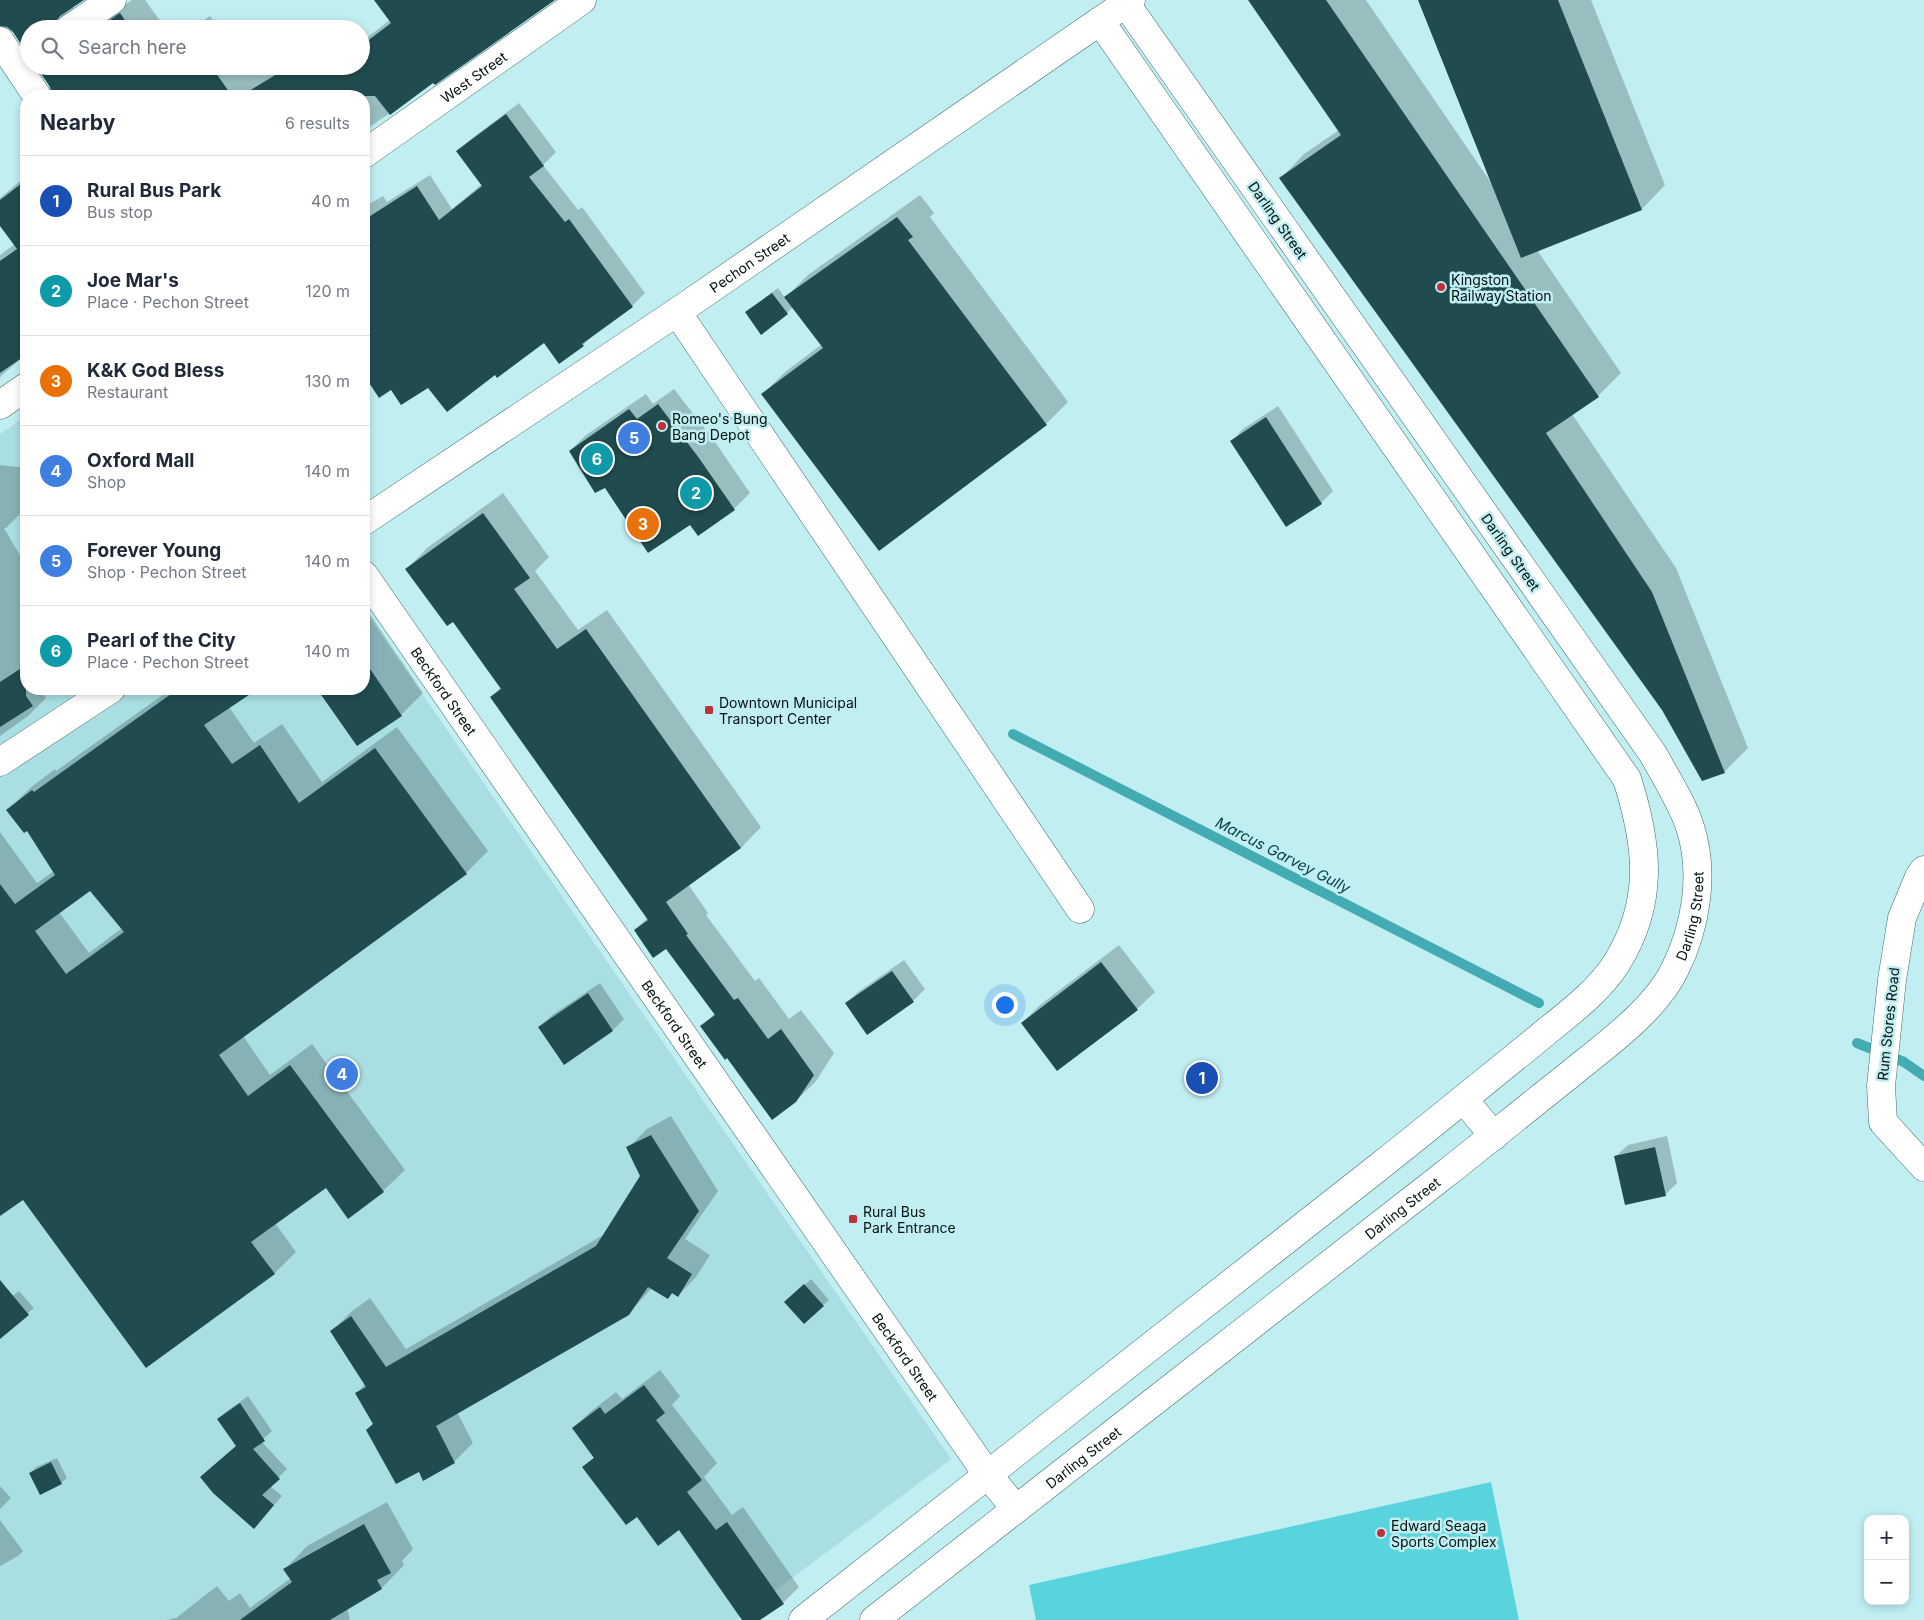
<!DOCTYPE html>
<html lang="en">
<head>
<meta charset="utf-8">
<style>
	:root { --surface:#fff; --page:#f6f6f7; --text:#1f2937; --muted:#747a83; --line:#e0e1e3; --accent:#bf2f3c }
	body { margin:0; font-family:Inter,sans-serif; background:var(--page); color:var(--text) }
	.controls { position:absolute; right:15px; bottom:15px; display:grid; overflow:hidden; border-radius:10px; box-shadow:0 2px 8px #0003 }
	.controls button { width:45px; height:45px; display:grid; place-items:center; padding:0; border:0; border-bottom:1px solid var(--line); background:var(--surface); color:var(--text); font:25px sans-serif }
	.you { position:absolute; left:1004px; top:1004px; width:18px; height:18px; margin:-12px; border:4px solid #fff; border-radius:50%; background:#1a73e8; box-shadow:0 0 0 8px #1a73e833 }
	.badge { display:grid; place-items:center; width:32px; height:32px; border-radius:50%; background:var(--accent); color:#fff; font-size:16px; font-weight:700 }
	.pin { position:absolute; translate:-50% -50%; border:2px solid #fff; box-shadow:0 1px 5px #0006 }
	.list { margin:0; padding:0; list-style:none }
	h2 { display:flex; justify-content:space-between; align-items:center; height:65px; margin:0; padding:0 20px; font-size:21px }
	h2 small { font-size:16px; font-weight:400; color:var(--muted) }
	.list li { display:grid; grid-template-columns:32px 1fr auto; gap:15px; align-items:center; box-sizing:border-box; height:90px; padding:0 20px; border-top:1px solid var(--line) }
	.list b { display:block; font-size:19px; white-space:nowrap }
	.list p { margin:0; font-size:16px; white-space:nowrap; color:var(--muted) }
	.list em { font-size:16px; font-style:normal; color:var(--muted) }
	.icon { flex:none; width:28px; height:28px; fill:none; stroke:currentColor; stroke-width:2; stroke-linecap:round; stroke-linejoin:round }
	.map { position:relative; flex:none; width:1924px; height:1620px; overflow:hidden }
	.search { position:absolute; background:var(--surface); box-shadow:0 2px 8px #0003; left:20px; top:20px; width:350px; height:55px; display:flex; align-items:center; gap:12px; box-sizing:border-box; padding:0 18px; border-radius:28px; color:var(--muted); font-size:19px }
	.panel { position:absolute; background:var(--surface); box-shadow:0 2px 8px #0003; left:20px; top:90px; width:350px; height:605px; border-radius:20px }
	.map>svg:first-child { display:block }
	.built { fill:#a9dfe3 }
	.green { fill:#59d4dd }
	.shadow { fill:#0003; fill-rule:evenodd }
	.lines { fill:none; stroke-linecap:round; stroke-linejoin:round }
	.stream { stroke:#43acb3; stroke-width:10 }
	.building { fill:#214c4f; fill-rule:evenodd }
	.minor-casing { stroke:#406b6e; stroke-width:29 }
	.tertiary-casing { stroke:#406b6e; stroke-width:29 }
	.minor { stroke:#fff; stroke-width:28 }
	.tertiary { stroke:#fff; stroke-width:28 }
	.poi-dot { fill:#bf2f3c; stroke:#c0eef1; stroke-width:2 }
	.labels { text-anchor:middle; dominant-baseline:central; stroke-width:5; stroke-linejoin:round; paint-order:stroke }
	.street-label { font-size:14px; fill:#021112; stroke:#c0eef1 }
	.poi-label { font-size:14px; fill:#021112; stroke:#c0eef1; text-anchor:start }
	.water-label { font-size:15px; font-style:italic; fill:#024549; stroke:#c0eef1 }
</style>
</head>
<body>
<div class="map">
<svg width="1924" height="1620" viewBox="0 0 1924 1620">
	<rect width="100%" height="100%" fill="#c0eef1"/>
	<path class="built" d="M 26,416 L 26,689 L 364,689 L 364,610 L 951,1459 L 736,1620 L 0,1620 L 0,434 Z"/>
	<path class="green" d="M 1491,1482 L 1519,1620 L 1036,1620 L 1029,1585 Z"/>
	<path class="shadow" d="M 0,0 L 82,0 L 74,5 L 73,9 L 76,18 L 99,22 L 132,0 L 145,0 L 166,29 L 29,29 L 14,31 L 5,24 L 17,44 L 0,61 Z
		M 380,0 L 553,0 L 364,131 L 364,96 L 54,96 L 51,87 L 37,66 L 245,66 L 251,75 L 259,69 L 264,76 L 279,66 L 361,66 L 361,42 L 390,20 Z
		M 1250,0 L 1366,0 L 1492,184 L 1419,0 L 1591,0 L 1665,185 L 1642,209 L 1537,250 L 1621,373 L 1598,396 L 1572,414 L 1676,568 L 1748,748 L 1724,772 L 1702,779 L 1663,710 L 1281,178 L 1304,154 L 1339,130 Z
		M 210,16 L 219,29 L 191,29 Z
		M 519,103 L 556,152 L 543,165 L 578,210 L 582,207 L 645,293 L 632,306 L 595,333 L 583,345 L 544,342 L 495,373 L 428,386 L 392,388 L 379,396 L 364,373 L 364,207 L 383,196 L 387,202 L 430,175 L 452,209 L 482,184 L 458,151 L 471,139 Z
		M 26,176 L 26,354 L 0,377 L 0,255 L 15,244 L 0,224 L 0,198 Z
		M 920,195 L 934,213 L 930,217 L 1068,402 L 1046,424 L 763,394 L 785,372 L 821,345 L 793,307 L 787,313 L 746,312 L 778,288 L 785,298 L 808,275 Z
		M 674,389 L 715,442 L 750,493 L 734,509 L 691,523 L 605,486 L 570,451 L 586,435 L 646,394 L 653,404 Z
		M 1278,406 L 1333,491 L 1321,503 L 1232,441 L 1243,429 Z
		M 0,465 L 26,468 L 24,510 L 6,528 L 4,528 L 26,566 L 26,689 L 48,689 L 43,694 L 46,698 L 28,716 L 0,736 Z
		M 503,493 L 549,557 L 535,571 L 578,630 L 607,610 L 761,827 L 741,848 L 688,884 L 708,913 L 706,915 L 755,981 L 759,978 L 789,1019 L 801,1010 L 834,1053 L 816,1081 L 795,1102 L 727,1056 L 702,1026 L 715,1013 L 667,948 L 635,930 L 647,918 L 491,697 L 501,687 L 453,620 L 407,569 L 427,548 Z
		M 364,606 L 423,693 L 401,715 L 357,744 L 319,689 L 364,689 Z
		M 171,689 L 255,689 L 229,707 L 254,743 L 282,724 L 322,782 L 397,727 L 488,851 L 466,873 L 243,1036 L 270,1075 L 312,1044 L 405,1170 L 383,1191 L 326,1187 L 275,1223 L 296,1252 L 274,1274 L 23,1198 L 0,1215 L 0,832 L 37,883 L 54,871 L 28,829 L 8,810 L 30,788 L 55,769 L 56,771 ZM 90,889 L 122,928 L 89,953 L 59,912 Z
		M 1119,945 L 1155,992 L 1137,1009 L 1022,1023 L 1040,1005 Z
		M 904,960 L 925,989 L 913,1001 L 847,1003 L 858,992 Z
		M 600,983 L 624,1019 L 613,1030 L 564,1063 L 540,1027 L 552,1015 Z
		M 671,1116 L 718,1191 L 685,1239 L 710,1255 L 696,1277 L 678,1296 L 673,1293 L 668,1297 L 652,1288 L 628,1314 L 457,1412 L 473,1443 L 454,1462 L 419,1470 L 374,1423 L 357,1393 L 365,1384 L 332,1331 L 351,1312 L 370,1298 L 406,1349 L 605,1234 L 641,1176 L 628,1148 L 647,1129 Z
		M 1667,1136 L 1677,1183 L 1665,1195 L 1616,1156 L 1628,1145 Z
		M 811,1279 L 829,1300 L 804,1322 L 792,1297 Z
		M 19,1291 L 34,1308 L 0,1337 L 0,1306 Z
		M 660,1370 L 680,1396 L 672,1405 L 717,1463 L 704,1477 L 732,1515 L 743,1507 L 799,1587 L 783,1603 L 758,1620 L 743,1620 L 679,1528 L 637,1516 L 584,1467 L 595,1456 L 573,1428 L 590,1412 L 616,1392 L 622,1399 Z
		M 248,1396 L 272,1431 L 261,1441 L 287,1469 L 270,1486 L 282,1496 L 262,1519 L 237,1446 L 218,1419 L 227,1411 Z
		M 57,1458 L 67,1478 L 61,1483 L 30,1473 L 36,1467 Z
		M 0,1486 L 11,1498 L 0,1509 Z
		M 387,1502 L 413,1549 L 402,1561 L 404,1565 L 382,1588 L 347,1608 L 350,1620 L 167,1620 L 176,1618 L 217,1586 L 229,1601 L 240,1593 L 250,1608 L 291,1578 L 285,1569 L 307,1546 Z
		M 0,1520 L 23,1551 L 18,1556 L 0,1566 Z"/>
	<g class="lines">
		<path class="stream" d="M 1013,734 L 1539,1003
			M 1857,1043 L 1904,1062 L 1924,1076"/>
	</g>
	<path class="building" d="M 0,0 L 84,0 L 60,16 L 55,22 L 54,29 L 29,29 L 29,56 L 13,32 L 7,27 L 0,26 Z
		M 374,0 L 555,0 L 435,85 L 433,83 L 390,115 L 375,96 L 241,96 L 290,66 L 361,66 L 361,46 L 391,23 Z
		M 1248,0 L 1326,0 L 1599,397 L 1546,433 L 1652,592 L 1725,773 L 1702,781 L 1662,710 L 1279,178 L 1341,135 Z
		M 1418,0 L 1558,0 L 1642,210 L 1521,258 Z
		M 120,13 L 131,29 L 97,29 Z
		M 36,66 L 211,66 L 232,96 L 52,96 L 50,87 Z
		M 506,114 L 544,166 L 529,177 L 565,222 L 569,219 L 633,307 L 582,344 L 584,346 L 559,364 L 544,343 L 497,378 L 495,375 L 447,412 L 428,388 L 401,405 L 391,390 L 379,398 L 364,375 L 364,220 L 417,186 L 439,220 L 482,186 L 456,151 Z
		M 26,180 L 26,355 L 0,373 L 0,261 L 17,249 L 0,226 L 0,200 Z
		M 897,217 L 913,237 L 908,240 L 1047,425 L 879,551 L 761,394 L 823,348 L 784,297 Z
		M 772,293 L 788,314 L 761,335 L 745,312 Z
		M 658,404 L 699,458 L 735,510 L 698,536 L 690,525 L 648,553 L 605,488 L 595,493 L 569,451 L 629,409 L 637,419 Z
		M 1266,417 L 1322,504 L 1286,527 L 1230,441 Z
		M 483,513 L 530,578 L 514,589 L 557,649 L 586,629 L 741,848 L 666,902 L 688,934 L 686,935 L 734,1000 L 738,998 L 768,1039 L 781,1029 L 814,1075 L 796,1102 L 772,1120 L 727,1058 L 725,1060 L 700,1026 L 715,1015 L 666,949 L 653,958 L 634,930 L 648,920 L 490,697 L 501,689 L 453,622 L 447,626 L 405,569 Z
		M 364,660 L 402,716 L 357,746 L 317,689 L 364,689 Z
		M 26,665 L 26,696 L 33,706 L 0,727 L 0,682 Z
		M 178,689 L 258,689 L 204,725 L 232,764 L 260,745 L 299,803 L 375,748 L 467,874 L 219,1055 L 248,1096 L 290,1065 L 384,1192 L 348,1219 L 326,1188 L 251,1242 L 275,1274 L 146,1368 L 23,1200 L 0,1216 L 0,884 L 15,904 L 55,875 L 27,831 L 24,833 L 6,810 L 32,790 L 34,792 ZM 90,891 L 124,932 L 66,974 L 35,931 Z
		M 1101,962 L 1138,1010 L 1057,1071 L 1021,1023 Z
		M 892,971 L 914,1002 L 867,1035 L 845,1003 Z
		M 588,993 L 613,1031 L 564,1065 L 538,1027 Z
		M 651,1135 L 699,1211 L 667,1258 L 692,1274 L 678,1297 L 672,1293 L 668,1299 L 648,1287 L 629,1315 L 436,1426 L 455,1463 L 423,1481 L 419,1472 L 396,1484 L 366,1430 L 373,1424 L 355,1393 L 366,1387 L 330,1331 L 351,1316 L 386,1367 L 596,1246 L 640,1176 L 626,1147 Z
		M 1655,1147 L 1666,1196 L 1625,1205 L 1614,1156 Z
		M 0,1280 L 29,1315 L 0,1339 Z
		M 804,1284 L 824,1306 L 804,1324 L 784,1302 Z
		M 644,1385 L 665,1413 L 656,1420 L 702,1480 L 687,1492 L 716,1530 L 727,1522 L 784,1604 L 760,1620 L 742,1620 L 679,1530 L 658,1546 L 637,1517 L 626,1525 L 582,1467 L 594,1458 L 572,1428 L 600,1407 L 605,1414 Z
		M 240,1403 L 265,1441 L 253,1449 L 280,1479 L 262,1495 L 274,1505 L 254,1529 L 213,1493 L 200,1477 L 236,1446 L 217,1419 Z
		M 51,1462 L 62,1484 L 40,1495 L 29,1473 Z
		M 364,1524 L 391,1573 L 377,1580 L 382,1589 L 330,1620 L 240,1620 L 292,1582 L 283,1569 Z"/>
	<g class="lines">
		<defs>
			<g id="minor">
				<path d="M 69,29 L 112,0"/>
				<path d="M 0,41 L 37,96"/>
				<path id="s1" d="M 364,154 L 582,0"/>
				<path d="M 677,312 L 1080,909"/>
				<path d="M 0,405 L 26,387"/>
				<path id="s2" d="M 364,521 L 677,312 L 1100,21"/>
				<path id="s3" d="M 364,575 L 987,1474 L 1016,1509"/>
				<path d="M 0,762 L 111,689"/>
				<path d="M 1924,870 L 1919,877 L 1902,918 L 1892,980 L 1881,1086 L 1883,1122 L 1924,1167"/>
			</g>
			<g id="tertiary">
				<path d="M 1464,1100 L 1494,1136"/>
				<path d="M 803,1620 C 994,1468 1187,1317 1380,1166 C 1432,1125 1483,1083 1535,1041 C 1562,1018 1596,995 1616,964 C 1655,902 1648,845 1627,779 L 1100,21 L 1131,0"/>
				<path id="s4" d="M 874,1620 C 1064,1472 1254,1323 1444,1175 C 1486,1142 1526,1109 1568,1076 C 1603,1047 1655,1011 1675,969 C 1696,927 1705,873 1690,827 C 1682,802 1666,778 1653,754 L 1126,4"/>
			</g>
		</defs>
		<use href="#minor" class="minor-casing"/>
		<use href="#tertiary" class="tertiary-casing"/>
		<use href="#minor" class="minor"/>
		<use href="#tertiary" class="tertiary"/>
	</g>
	<g class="poi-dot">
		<circle cx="1441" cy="287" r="5"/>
		<circle cx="662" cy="426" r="5"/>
		<rect x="704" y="705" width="10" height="10" rx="2.5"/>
		<rect x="848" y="1214" width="10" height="10" rx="2.5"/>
		<circle cx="1381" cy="1533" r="5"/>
	</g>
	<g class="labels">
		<g class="street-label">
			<text stroke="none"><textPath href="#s1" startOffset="134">West Street</textPath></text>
			<text transform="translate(1278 220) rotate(55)">Darling Street</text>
			<text stroke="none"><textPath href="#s2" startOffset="464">Pechon Street</textPath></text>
			<text transform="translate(1511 552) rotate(55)">Darling Street</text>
			<text stroke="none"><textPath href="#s3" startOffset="141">Beckford Street</textPath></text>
			<text stroke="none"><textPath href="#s4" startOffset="1090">Darling Street</textPath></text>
			<text stroke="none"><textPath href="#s3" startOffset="546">Beckford Street</textPath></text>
			<text transform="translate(1888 1024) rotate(-84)">Rum Stores Road</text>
			<text stroke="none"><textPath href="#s4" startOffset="670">Darling Street</textPath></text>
			<text stroke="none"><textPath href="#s3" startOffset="951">Beckford Street</textPath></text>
			<text stroke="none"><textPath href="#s4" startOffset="265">Darling Street</textPath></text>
		</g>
		<g class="poi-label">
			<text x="1451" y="279">Kingston<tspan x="1451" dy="16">Railway Station</tspan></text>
			<text x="672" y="418">Romeo's Bung<tspan x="672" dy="16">Bang Depot</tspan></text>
			<text x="719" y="702">Downtown Municipal<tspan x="719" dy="16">Transport Center</tspan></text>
			<text x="863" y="1211">Rural Bus<tspan x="863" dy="16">Park Entrance</tspan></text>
			<text x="1391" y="1525">Edward Seaga<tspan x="1391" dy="16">Sports Complex</tspan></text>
		</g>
		<g class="water-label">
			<text transform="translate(1283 855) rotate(27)">Marcus Garvey Gully</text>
		</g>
	</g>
</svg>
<div class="controls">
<button>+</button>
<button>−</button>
</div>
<div class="you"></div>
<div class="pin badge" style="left:1202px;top:1078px;background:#1a4fb4">1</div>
<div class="pin badge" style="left:696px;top:493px;background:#0f9aa8">2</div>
<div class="pin badge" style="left:643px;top:524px;background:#e8710a">3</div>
<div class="pin badge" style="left:342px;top:1074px;background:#3f7fe0">4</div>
<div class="pin badge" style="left:634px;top:438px;background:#3f7fe0">5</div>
<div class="pin badge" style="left:597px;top:459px;background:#0f9aa8">6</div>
<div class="search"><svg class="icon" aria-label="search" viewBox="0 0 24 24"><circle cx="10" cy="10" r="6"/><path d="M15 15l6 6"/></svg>Search here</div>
<section class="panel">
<h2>Nearby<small>6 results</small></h2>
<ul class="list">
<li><span class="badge" style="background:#1a4fb4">1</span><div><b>Rural Bus Park</b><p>Bus stop</p></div><em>40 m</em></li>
<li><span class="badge" style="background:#0f9aa8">2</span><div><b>Joe Mar's</b><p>Place · Pechon Street</p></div><em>120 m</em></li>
<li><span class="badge" style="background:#e8710a">3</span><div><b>K&amp;K God Bless</b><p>Restaurant</p></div><em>130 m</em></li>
<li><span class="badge" style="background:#3f7fe0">4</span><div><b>Oxford Mall</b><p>Shop</p></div><em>140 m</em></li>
<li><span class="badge" style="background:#3f7fe0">5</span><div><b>Forever Young</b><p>Shop · Pechon Street</p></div><em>140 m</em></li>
<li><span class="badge" style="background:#0f9aa8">6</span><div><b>Pearl of the City</b><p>Place · Pechon Street</p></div><em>140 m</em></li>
</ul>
</section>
</div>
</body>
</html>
